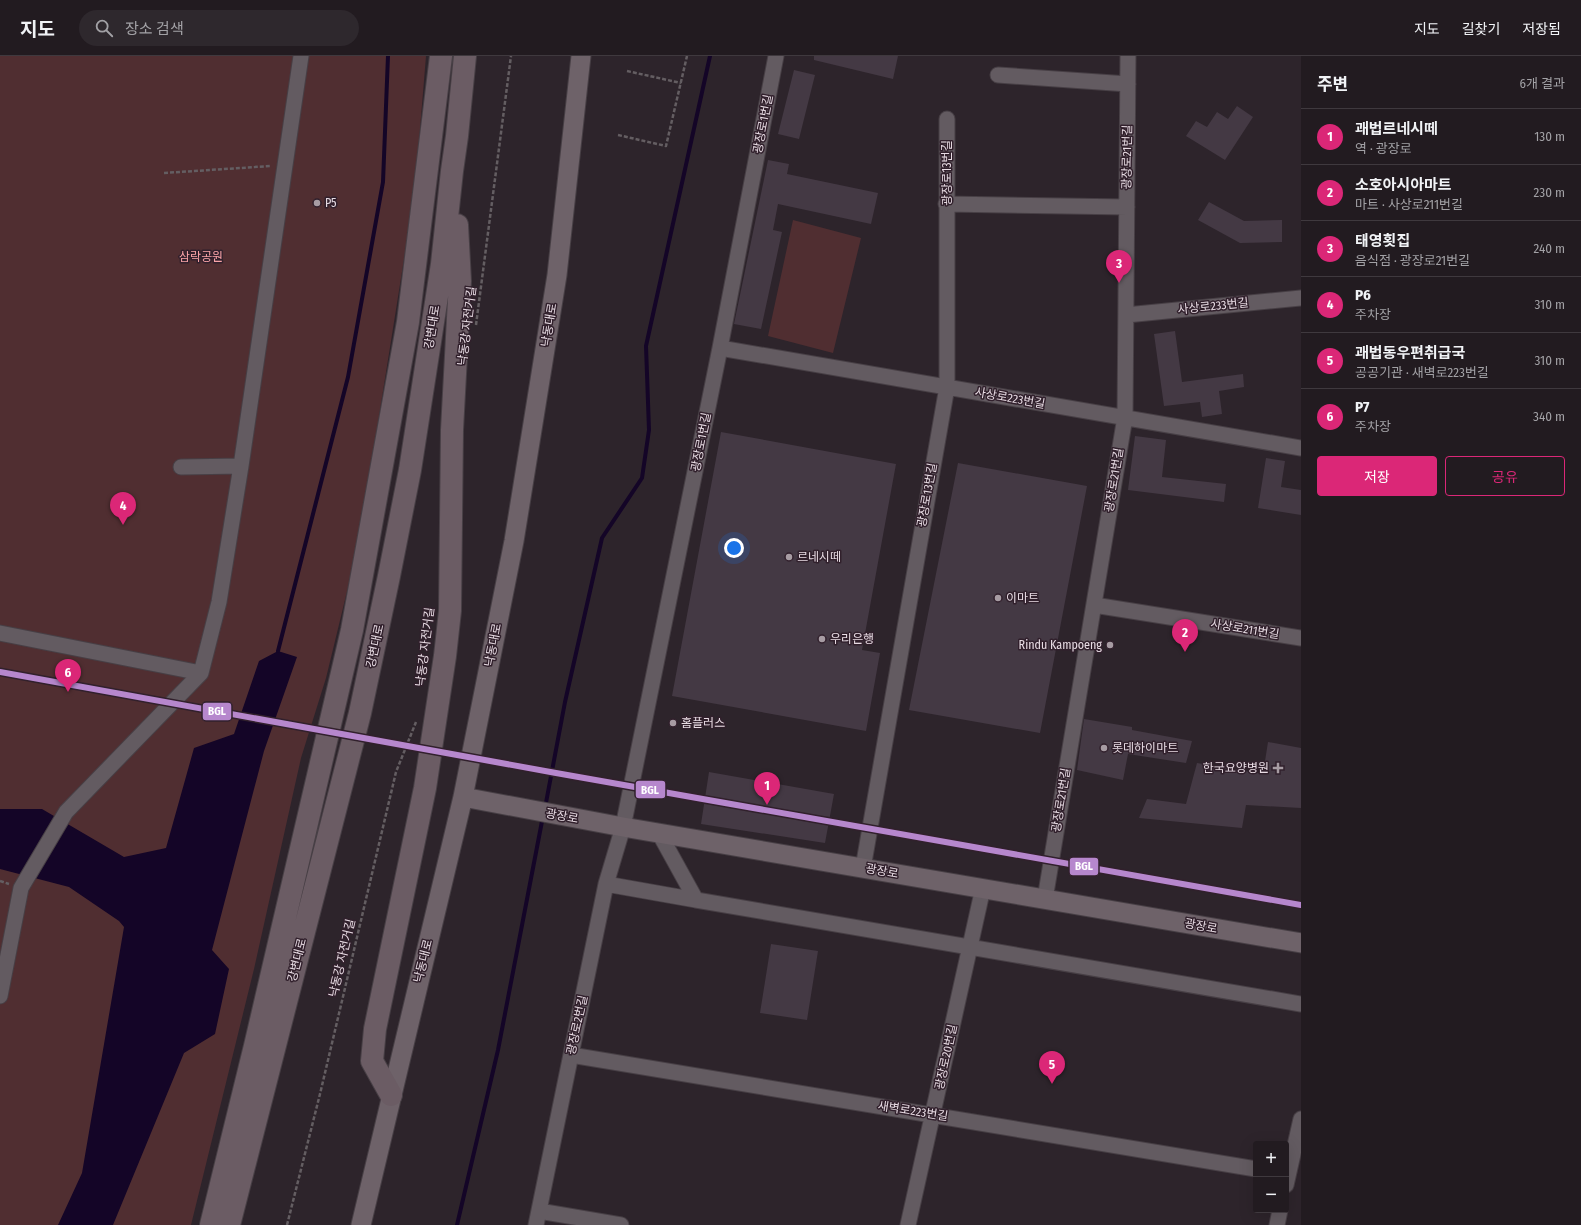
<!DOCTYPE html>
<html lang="ko">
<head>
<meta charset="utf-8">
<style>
	:root { --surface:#221b20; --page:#2e282d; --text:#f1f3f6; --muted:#a2a1a5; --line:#3f393e; --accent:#db2777 }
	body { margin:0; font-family:"Fira Sans Condensed","Noto Sans KR",sans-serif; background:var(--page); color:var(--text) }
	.controls { position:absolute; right:12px; bottom:12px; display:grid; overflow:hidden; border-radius:4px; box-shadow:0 4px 16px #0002 }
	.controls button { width:36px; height:36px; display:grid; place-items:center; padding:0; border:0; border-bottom:1px solid var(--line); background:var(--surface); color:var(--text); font:20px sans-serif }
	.you { position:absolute; left:734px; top:492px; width:14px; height:14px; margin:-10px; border:3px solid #fff; border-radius:50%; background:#1a73e8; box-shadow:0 0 0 6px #1a73e833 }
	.badge { display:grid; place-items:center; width:26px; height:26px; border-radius:50%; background:var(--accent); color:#fff; font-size:13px; font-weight:700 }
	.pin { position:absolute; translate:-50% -33px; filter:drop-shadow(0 1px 2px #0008) }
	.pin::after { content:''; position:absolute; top:21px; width:14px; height:12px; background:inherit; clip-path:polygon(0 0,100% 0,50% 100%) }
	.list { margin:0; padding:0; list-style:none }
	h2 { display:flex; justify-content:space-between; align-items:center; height:52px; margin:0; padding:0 16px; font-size:17px }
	h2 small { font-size:13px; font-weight:400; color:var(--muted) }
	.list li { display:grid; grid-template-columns:26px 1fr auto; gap:12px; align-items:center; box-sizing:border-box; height:56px; padding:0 16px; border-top:1px solid var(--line) }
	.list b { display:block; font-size:15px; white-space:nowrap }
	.list p { margin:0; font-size:13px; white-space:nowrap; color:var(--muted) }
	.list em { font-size:13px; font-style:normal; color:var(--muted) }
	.actions { display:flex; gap:8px; padding:12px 16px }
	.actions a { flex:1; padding:9px 0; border:1px solid var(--accent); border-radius:4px; text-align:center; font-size:14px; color:var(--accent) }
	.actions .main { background:var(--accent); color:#fff }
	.icon { flex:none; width:22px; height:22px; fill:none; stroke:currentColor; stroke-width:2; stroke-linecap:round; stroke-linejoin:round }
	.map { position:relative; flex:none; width:1301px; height:1169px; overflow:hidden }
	header { display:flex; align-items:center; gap:24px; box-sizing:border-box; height:56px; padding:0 20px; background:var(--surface); border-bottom:1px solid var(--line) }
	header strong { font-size:19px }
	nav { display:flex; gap:22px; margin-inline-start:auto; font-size:14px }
	.search { width:280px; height:36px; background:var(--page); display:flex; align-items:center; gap:10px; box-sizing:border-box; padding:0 14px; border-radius:22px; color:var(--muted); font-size:15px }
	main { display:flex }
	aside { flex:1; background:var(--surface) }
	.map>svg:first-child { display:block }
	.green { fill:#502e31 }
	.water { fill:#140527 }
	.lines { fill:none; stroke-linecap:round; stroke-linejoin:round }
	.stream { stroke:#140527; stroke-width:4 }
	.building { fill:#443944 }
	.minor-casing { stroke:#473f45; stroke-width:17 }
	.major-casing { stroke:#473f45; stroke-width:21 }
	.highway-casing { stroke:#473f45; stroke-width:24 }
	.path { stroke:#645e62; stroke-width:2.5; stroke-dasharray:4 2; stroke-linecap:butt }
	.minor { stroke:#635b61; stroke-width:15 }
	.major { stroke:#6e6269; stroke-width:19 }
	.highway { stroke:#6b5c64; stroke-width:22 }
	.rail-1-casing { stroke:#31202c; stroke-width:9 }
	.rail-1 { stroke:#b687cd; stroke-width:6 }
	.poi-dot { fill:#a79ca3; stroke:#31202c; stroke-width:1.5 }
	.labels { text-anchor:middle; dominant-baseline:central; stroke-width:3; stroke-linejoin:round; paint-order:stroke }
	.street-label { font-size:12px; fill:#e8dce4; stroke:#31202c }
	.poi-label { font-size:12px; fill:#e8dce4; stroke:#31202c; text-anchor:start }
	.park-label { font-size:12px; fill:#fba4a8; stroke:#31202c }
	.line-badge { stroke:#31202c; stroke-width:1.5 }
	.badge-label { font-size:11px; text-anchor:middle; font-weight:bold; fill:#fff }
</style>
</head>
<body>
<header>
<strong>지도</strong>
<div class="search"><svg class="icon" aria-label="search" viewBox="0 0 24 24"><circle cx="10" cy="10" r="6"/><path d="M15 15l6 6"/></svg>장소 검색</div>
<nav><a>지도</a><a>길찾기</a><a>저장됨</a></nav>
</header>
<main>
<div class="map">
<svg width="1301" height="1169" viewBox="0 0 1301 1169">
	<rect width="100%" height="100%" fill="#2d242b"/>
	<path class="green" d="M 0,0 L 426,0 L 415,134 L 359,486 L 326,622 L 301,702 L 254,913 L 191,1169 L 0,1169 Z
		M 793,164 L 861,182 L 833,297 L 768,280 Z"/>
	<path class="water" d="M 278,595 L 297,601 L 264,695 L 212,894 L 229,913 L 215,978 L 184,997 L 113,1169 L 58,1169 L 82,1117 L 124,871 L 119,865 L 69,831 L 0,813 L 0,753 L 42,753 L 124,801 L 166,792 L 194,692 L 234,678 L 259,605 Z"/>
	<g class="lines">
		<path class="stream" d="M 278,595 L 348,321 L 383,126 L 388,0
			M 545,752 L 565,646 L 602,482 L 642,422 L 649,374 L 646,290 L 710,0
			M 457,1169 L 498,994 L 543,760"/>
	</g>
	<path class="building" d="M 814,0 L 898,0 L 893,23 L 814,4 Z
		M 794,14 L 815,19 L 799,83 L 778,78 Z
		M 1237,50 L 1253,61 L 1225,104 L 1186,80 L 1196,65 L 1207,71 L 1217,56 L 1228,63 Z
		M 768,104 L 789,108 L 787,118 L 878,137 L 871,168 L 778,148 L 773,174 L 782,176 L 761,273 L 734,268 Z
		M 1209,146 L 1244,165 L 1282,164 L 1282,186 L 1240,187 L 1198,164 Z
		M 1175,275 L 1182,326 L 1243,318 L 1244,331 L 1219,335 L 1222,358 L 1202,361 L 1200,346 L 1164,350 L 1154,278 Z
		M 721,376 L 896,408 L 862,594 L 880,597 L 866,675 L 672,640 Z
		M 1135,380 L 1166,384 L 1162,421 L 1226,428 L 1224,446 L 1128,434 Z
		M 1266,402 L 1285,405 L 1281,431 L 1301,434 L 1301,459 L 1258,452 Z
		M 958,407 L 1087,430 L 1040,677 L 909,654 Z
		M 1084,663 L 1132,671 L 1132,674 L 1192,685 L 1186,707 L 1128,698 L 1123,724 L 1077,714 Z
		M 1268,686 L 1301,692 L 1301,752 L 1246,749 L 1242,772 L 1139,762 L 1147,743 L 1186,748 L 1197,707 L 1263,718 Z
		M 709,716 L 834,738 L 825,787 L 701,768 Z
		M 771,888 L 818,895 L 807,964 L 760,957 Z"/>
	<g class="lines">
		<defs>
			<path id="minor" d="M 998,19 L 1128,28
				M 946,148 L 1127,151
				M 1126,259 L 1301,242
				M 720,292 L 1301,392
				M 181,411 L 241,410
				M 1094,549 L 1301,582
				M 0,577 L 201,617
				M 863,812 L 947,331 L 947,63
				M 606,828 L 696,844 L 659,777
				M 1045,843 L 1125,361 L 1128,0
				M 696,844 L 1301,948
				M 0,940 L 21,832 L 66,756 L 201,617 L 219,546 L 241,410 L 301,0
				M 571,999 L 1256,1113
				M 1286,1129 L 1301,1063
				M 539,1155 L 621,1169
				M 536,1169 L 606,828 L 623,771 L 720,292 L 776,0
				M 908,1169 L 983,832
				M 1277,1169 L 1280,1154"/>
			<path id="major" d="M 463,741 L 623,771 L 1301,887
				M 361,1169 L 463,741 L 514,485 L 557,219 L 581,0"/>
			<path id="highway" d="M 391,1039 L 372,1005 L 375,973 L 425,732 L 445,600 L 450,555 L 452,374 L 460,225 L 457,169
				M 211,1169 L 255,990 L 352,574 L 408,266 L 441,0
				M 229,1169 L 360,657 L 389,520 L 410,414 L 442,208 L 452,115 L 457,80 L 465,0"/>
		</defs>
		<use href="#minor" class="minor-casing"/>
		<use href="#major" class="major-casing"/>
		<use href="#highway" class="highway-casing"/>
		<path class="path" d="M 627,15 L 681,27
			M 618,79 L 666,90 L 687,0
			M 164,117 L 271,110
			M 476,269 L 511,0
			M 0,825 L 9,828
			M 287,1169 L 320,1038 L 396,716 L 416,666"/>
		<use href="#minor" class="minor"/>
		<use href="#major" class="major"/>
		<use href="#highway" class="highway"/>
		<defs>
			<path id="rail-1" d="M 0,616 L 556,717 L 1301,849"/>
		</defs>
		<use href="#rail-1" class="rail-1-casing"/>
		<use href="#rail-1" class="rail-1"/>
	</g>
	<g class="poi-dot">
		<circle cx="317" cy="147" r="4"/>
		<circle cx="789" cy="501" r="4"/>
		<circle cx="998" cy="542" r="4"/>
		<circle cx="822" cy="583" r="4"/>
		<circle cx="1110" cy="589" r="4"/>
		<circle cx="673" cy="667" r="4"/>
		<circle cx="1104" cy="692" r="4"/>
		<path d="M1276 706h4v4h4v4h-4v4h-4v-4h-4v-4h4z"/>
	</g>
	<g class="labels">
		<g class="street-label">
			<text transform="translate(763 68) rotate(-79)">광장로1번길</text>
			<text transform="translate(1127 101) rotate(-89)">광장로21번길</text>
			<text transform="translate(947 117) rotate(-90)">광장로13번길</text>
			<text transform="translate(1213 250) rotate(-6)">사상로233번길</text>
			<text transform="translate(549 269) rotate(-81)">낙동대로</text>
			<text transform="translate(467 270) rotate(-83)">낙동강 자전거길</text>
			<text transform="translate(432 271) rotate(-81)">강변대로</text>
			<text transform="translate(1010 342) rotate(10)">사상로223번길</text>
			<text transform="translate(701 386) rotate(-79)">광장로1번길</text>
			<text transform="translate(1114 424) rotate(-81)">광장로21번길</text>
			<text transform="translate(927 439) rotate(-80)">광장로13번길</text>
			<text transform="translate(1245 573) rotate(9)">사상로211번길</text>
			<text transform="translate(493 589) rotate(-79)">낙동대로</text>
			<text transform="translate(375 590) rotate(-78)">강변대로</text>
			<text transform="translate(425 591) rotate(-83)">낙동강 자전거길</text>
			<text transform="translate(1061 744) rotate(-81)">광장로21번길</text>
			<text transform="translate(562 760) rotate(10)">광장로</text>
			<text transform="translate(882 815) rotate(10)">광장로</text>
			<text transform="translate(1201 870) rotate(10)">광장로</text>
			<text transform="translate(342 902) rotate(-77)">낙동강 자전거길</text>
			<text transform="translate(297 904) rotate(-76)">강변대로</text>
			<text transform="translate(423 905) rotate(-76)">낙동대로</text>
			<text transform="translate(577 969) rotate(-78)">광장로2번길</text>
			<text transform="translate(946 1001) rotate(-78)">광장로20번길</text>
			<text transform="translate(913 1055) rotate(9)">새벽로223번길</text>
		</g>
		<g class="poi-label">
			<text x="325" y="147">P5</text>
			<text x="797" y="501">르네시떼</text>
			<text x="1006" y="542">이마트</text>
			<text x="830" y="583">우리은행</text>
			<text x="1102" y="589" text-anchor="end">Rindu Kampoeng</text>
			<text x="681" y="667">홈플러스</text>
			<text x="1112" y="692">롯데하이마트</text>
			<text x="1269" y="712" text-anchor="end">한국요양병원</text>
		</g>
		<g class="park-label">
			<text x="201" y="201">삼락공원</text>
		</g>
	</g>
	<g class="line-badge">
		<rect x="202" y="646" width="30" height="19" rx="4" fill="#b687cd"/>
		<rect x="635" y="724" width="31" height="19" rx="4" fill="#b687cd"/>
		<rect x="1069" y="801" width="30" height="19" rx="4" fill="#b687cd"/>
	</g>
	<g class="badge-label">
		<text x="217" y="659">BGL</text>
		<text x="650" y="738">BGL</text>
		<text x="1084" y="814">BGL</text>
	</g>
</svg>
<div class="controls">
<button>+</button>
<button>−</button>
</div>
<div class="you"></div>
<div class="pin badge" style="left:767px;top:749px">1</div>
<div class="pin badge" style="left:1185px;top:596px">2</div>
<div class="pin badge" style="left:1119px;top:227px">3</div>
<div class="pin badge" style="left:123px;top:469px">4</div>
<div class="pin badge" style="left:1052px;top:1028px">5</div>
<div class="pin badge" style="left:68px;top:636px">6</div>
</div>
<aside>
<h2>주변<small>6개 결과</small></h2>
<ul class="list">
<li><span class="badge">1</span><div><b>괘법르네시떼</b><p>역 · 광장로</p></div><em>130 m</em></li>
<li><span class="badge">2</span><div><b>소호아시아마트</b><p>마트 · 사상로211번길</p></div><em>230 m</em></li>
<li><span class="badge">3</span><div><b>태영횟집</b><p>음식점 · 광장로21번길</p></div><em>240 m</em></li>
<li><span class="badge">4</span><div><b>P6</b><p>주차장</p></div><em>310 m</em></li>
<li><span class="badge">5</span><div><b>괘법동우편취급국</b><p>공공기관 · 새벽로223번길</p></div><em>310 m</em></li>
<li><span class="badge">6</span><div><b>P7</b><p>주차장</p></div><em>340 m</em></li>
</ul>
<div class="actions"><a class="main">저장</a><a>공유</a></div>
</aside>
</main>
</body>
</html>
